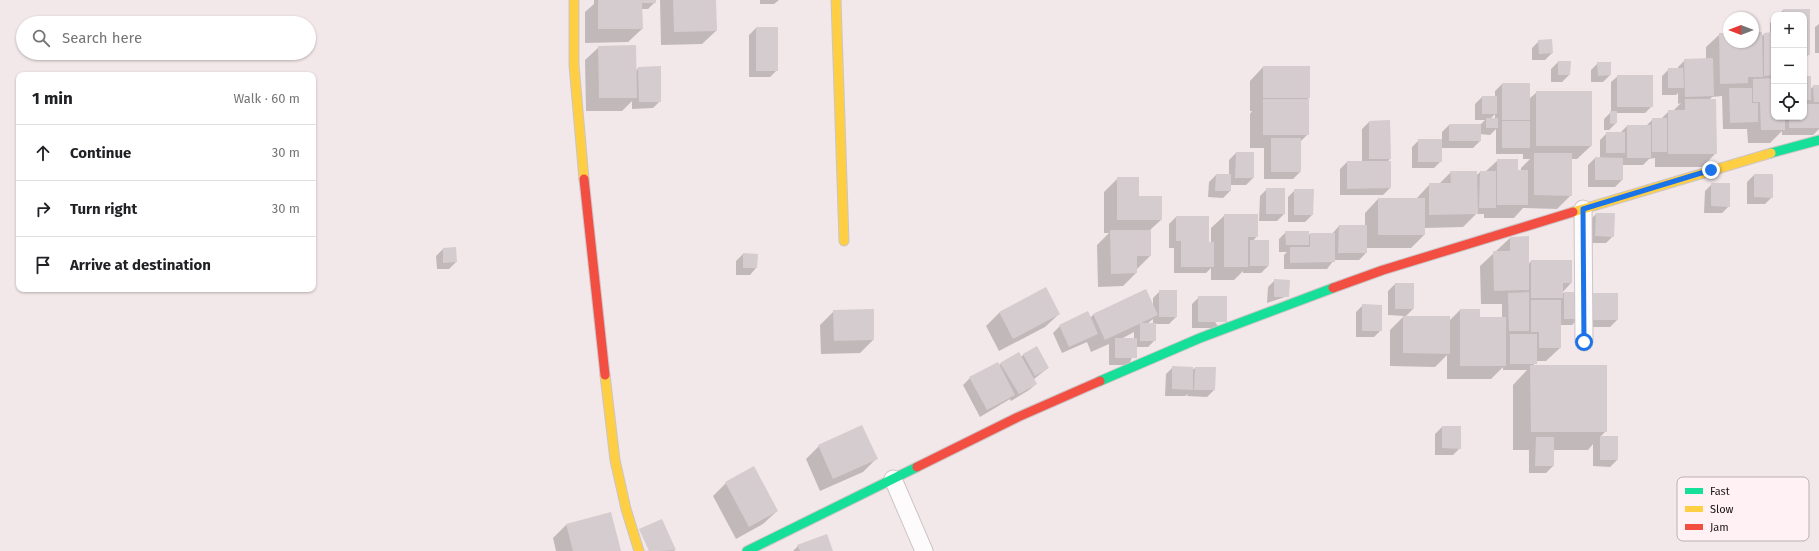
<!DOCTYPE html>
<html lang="en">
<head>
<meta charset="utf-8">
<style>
	:root { --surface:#fff; --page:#f6f6f6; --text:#202124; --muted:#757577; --line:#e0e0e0 }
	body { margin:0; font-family:"Fira Sans",sans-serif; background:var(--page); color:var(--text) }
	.controls { position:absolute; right:12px; top:12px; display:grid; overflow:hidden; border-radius:8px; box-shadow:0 1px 3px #0004 }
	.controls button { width:36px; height:36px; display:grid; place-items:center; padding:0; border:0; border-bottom:1px solid var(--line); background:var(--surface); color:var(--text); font:20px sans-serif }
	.compass { position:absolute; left:1723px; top:12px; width:36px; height:36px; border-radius:50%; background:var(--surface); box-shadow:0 1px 3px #0004; rotate:270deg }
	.stop { position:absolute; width:12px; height:12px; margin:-9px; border:3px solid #1a73e8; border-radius:50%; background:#fff }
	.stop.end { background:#1a73e8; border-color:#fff; box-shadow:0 1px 4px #0008 }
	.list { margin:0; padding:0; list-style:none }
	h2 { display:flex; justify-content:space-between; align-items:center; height:52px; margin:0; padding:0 16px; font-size:17px }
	h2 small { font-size:13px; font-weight:400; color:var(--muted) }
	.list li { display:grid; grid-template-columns:26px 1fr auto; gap:12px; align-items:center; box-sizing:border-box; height:56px; padding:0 16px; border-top:1px solid var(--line) }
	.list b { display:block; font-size:15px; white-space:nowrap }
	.list em { font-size:13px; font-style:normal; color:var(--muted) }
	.icon { flex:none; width:22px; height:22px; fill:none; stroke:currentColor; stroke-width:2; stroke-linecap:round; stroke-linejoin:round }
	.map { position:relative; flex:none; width:1819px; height:551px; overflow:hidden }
	.search { position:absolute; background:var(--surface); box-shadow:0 1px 3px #0004; left:16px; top:16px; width:300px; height:44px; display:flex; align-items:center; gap:10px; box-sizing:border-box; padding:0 14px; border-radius:22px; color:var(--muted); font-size:15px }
	.panel { position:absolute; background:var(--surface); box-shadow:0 1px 3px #0004; left:16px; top:72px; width:300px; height:220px; border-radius:8px }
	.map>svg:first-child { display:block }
	.shadow { fill:#0003; fill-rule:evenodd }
	.building { fill:#d4ccce }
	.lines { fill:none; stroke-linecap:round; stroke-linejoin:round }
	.lane-casing { stroke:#cdc4c6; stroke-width:19 }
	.fast-casing { stroke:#cdc4c6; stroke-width:11 }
	.slow-casing { stroke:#cdc4c6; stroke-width:11 }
	.jam-casing { stroke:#cdc4c6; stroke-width:11 }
	.lane { stroke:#fdfbfc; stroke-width:17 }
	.fast { stroke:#16e098; stroke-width:9 }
	.slow { stroke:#ffcf43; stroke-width:9 }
	.jam { stroke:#f24e42; stroke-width:9 }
	.route { stroke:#1a73e8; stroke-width:5 }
	.key { fill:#fff1f4; stroke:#bbafb1; stroke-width:1 }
	.key-label { font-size:11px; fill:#1c1516 }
</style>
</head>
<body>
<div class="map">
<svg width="1819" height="551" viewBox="0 0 1819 551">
	<rect width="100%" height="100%" fill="#f2e7e9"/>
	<path class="shadow" d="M 594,0 L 655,0 L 655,2 L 648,9 L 642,9 L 642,29 L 628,42 L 585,43 L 585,12 L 594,4 Z
		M 660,0 L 715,0 L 716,31 L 702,44 L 661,45 Z
		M 760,0 L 779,0 L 774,4 L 760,4 Z
		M 1783,10 L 1809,10 L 1809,54 L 1804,60 L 1804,15 L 1778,15 Z
		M 1774,19 L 1774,117 L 1804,117 L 1804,77 L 1810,89 L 1814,86 L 1819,86 L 1819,82 L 1819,129 L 1813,135 L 1782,135 L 1782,131 L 1770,143 L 1748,143 L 1747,129 L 1723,129 L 1722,96 L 1712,97 L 1709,100 L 1716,153 L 1702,167 L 1655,167 L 1655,158 L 1649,159 L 1643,165 L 1622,165 L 1622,180 L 1615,187 L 1588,187 L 1588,165 L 1595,158 L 1600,158 L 1600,140 L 1607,133 L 1620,133 L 1627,126 L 1646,126 L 1653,119 L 1661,119 L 1669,111 L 1673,111 L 1681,103 L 1678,104 L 1678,93 L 1676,95 L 1662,95 L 1662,76 L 1669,69 L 1678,69 L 1678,67 L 1685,60 L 1706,59 L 1706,47 L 1720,34 L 1729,34 L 1729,42 L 1753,42 L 1753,33 L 1761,37 L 1764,34 L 1770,34 L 1770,23 Z
		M 1819,24 L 1819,53 L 1815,53 L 1815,27 Z
		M 756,28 L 777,70 L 770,77 L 749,77 L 749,35 Z
		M 1539,41 L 1552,53 L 1545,60 L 1532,60 L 1532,48 Z
		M 599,47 L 636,71 L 638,68 L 660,101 L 653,108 L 632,109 L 632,101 L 622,111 L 586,111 L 585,60 Z
		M 1558,62 L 1569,75 L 1562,82 L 1551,82 L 1551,69 Z
		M 1598,63 L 1610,75 L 1603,82 L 1591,82 L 1591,70 Z
		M 1263,67 L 1309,98 L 1306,100 L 1308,134 L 1300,142 L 1300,172 L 1293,179 L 1264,179 L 1264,148 L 1250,148 L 1250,114 L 1252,111 L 1250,111 L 1250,81 Z
		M 1618,76 L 1652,106 L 1645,113 L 1616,113 L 1616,123 L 1609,130 L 1604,130 L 1604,119 L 1611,112 L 1611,82 Z
		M 1502,84 L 1529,99 L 1537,92 L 1591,146 L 1577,159 L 1571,159 L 1571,195 L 1557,209 L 1523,208 L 1514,218 L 1484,218 L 1484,214 L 1476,214 L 1463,227 L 1424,228 L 1424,235 L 1411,248 L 1366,248 L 1366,253 L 1359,260 L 1334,260 L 1327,269 L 1284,269 L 1284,255 L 1287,252 L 1279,252 L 1279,239 L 1286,232 L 1308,236 L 1310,234 L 1332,234 L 1339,226 L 1365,226 L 1365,213 L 1378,199 L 1416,199 L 1430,184 L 1439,184 L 1451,172 L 1476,176 L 1480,172 L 1485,172 L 1498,160 L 1517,171 L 1521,171 L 1521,168 L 1530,159 L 1523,159 L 1523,154 L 1496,154 L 1496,129 L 1490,135 L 1480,134 L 1480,141 L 1473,148 L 1441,148 L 1441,161 L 1434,168 L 1412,168 L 1412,147 L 1419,140 L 1442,140 L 1442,132 L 1449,125 L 1480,125 L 1485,120 L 1475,120 L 1475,104 L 1482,97 L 1495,97 L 1495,91 ZM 1495,114 L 1495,119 L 1490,119 Z
		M 1369,122 L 1390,159 L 1387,162 L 1390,188 L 1383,195 L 1340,195 L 1340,169 L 1347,162 L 1362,162 L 1362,129 Z
		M 1236,153 L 1253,153 L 1253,178 L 1246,185 L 1230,185 L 1230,191 L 1223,198 L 1208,197 L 1209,182 L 1216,175 L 1229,175 L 1229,160 Z
		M 1754,175 L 1772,197 L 1765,204 L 1747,204 L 1747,182 Z
		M 1118,178 L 1161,220 L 1150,230 L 1150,256 L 1137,269 L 1136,273 L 1123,286 L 1098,287 L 1097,245 L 1109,233 L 1104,233 L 1104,192 Z
		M 1712,184 L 1729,206 L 1722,213 L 1704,213 L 1705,191 Z
		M 1267,189 L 1284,214 L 1277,221 L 1259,221 L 1260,196 Z
		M 1295,190 L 1312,215 L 1305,222 L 1288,222 L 1288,197 Z
		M 1596,214 L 1613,236 L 1606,243 L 1589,243 L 1589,221 Z
		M 1225,215 L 1257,236 L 1253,241 L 1268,266 L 1261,273 L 1243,273 L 1243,271 L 1234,280 L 1211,280 L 1211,268 L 1206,273 L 1174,273 L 1174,248 L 1169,248 L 1169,224 L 1176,217 L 1208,243 L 1211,243 L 1211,228 Z
		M 1510,238 L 1528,265 L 1531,261 L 1571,261 L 1571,283 L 1562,293 L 1579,293 L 1579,318 L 1572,325 L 1560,325 L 1560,348 L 1546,361 L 1536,361 L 1533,366 L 1606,431 L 1600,437 L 1617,460 L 1610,467 L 1593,466 L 1593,444 L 1588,450 L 1553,450 L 1553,466 L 1546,473 L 1529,473 L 1529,450 L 1513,450 L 1513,385 L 1527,370 L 1503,370 L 1503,367 L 1491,379 L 1447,379 L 1447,355 L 1435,367 L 1390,366 L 1390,330 L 1404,316 L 1388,315 L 1388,291 L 1395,284 L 1413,309 L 1405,317 L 1449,321 L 1460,310 L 1479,318 L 1502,318 L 1502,304 L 1481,304 L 1480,266 Z
		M 443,249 L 456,262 L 449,269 L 437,269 L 436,256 Z
		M 743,254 L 757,255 L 756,268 L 750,275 L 736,275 L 736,261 Z
		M 1275,280 L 1288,296 L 1267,303 L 1268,287 Z
		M 1046,288 L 1059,314 L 1045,327 L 999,351 L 986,326 L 999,313 Z
		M 1145,290 L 1153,305 L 1153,298 L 1160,291 L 1176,317 L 1169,324 L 1155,324 L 1155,340 L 1148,347 L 1136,347 L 1129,365 L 1109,365 L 1109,344 L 1091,352 L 1087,342 L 1062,353 L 1053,333 L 1060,326 L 1090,318 L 1093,315 ZM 1153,319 L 1153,324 L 1147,324 ZM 1134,332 L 1134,339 L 1121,339 Z
		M 1617,294 L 1617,320 L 1610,327 L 1585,327 Z
		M 1199,297 L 1219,328 L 1192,328 L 1192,304 Z
		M 1363,305 L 1381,330 L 1374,337 L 1356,337 L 1356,312 Z
		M 834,311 L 873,340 L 860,353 L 821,354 L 820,325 Z
		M 1024,354 L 1048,368 L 1034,379 L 1036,384 L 1029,390 L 1011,401 L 1010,399 L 980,417 L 963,385 L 970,378 L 1001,364 L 1021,357 Z
		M 1173,367 L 1192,370 L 1195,368 L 1215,368 L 1214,390 L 1207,397 L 1187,396 L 1188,394 L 1185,396 L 1165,396 L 1166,374 Z
		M 1442,427 L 1460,448 L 1453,455 L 1435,455 L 1435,434 Z
		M 819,446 L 876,459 L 863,472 L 820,491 L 806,459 Z
		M 726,483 L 777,511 L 763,524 L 736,539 L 713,496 Z
		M 567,524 L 619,551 L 556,551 L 553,538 Z
		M 798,546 L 832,551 L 793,551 Z
		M 675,550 L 674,551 L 639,551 Z"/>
	<path class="building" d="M 598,0 L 656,0 L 656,3 L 642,3 L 643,29 L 598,29 Z
		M 673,0 L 716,0 L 717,31 L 674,32 Z
		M 1783,9 L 1810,9 L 1810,55 L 1804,55 L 1804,15 L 1783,15 Z
		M 756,27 L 778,27 L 778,71 L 756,71 Z
		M 1753,32 L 1762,32 L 1763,77 L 1748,77 L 1748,83 L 1720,84 L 1719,33 L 1729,33 L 1729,42 L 1753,42 Z
		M 1774,32 L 1774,75 L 1764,76 L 1764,33 Z
		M 1552,39 L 1553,53 L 1539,54 L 1538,40 Z
		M 636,45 L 637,98 L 599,98 L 598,46 Z
		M 1713,58 L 1714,96 L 1685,97 L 1684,59 Z
		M 1558,61 L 1571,61 L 1570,75 L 1558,75 Z
		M 1597,62 L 1611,62 L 1611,75 L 1598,76 Z
		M 661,66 L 661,102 L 639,102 L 638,67 Z
		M 1263,66 L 1310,66 L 1310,98 L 1263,98 Z
		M 1668,68 L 1683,68 L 1684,88 L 1668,88 Z
		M 1617,75 L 1653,75 L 1653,107 L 1617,107 Z
		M 1804,76 L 1811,76 L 1811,100 L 1804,100 Z
		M 1774,78 L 1774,117 L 1785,117 L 1785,130 L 1761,130 L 1760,102 L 1753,102 L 1753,79 Z
		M 1502,83 L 1530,83 L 1530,120 L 1502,120 Z
		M 1813,85 L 1819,85 L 1819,102 L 1814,102 Z
		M 1729,88 L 1752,88 L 1752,103 L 1758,103 L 1758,122 L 1730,123 Z
		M 1536,91 L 1592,91 L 1592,146 L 1536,146 Z
		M 1482,96 L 1497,96 L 1497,114 L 1482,114 Z
		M 1263,99 L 1309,99 L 1309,135 L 1263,135 Z
		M 1685,99 L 1716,99 L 1717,154 L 1668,154 L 1668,110 L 1685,110 Z
		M 1804,104 L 1819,104 L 1819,128 L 1789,128 L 1789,117 L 1804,117 Z
		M 1610,111 L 1617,111 L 1617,123 L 1610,124 Z
		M 1486,118 L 1498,118 L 1498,128 L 1486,128 Z
		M 1652,118 L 1667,118 L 1667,152 L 1652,152 Z
		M 1390,120 L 1391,159 L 1369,159 L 1369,121 Z
		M 1502,121 L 1530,121 L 1530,148 L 1502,148 Z
		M 1449,124 L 1481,124 L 1481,141 L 1449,141 Z
		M 1627,125 L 1651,125 L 1651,158 L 1627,158 Z
		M 1606,132 L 1625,132 L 1625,153 L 1606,153 Z
		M 1271,138 L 1301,138 L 1301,172 L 1271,172 Z
		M 1418,139 L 1442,139 L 1442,162 L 1418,162 Z
		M 1236,152 L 1254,152 L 1254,178 L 1235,178 Z
		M 1534,153 L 1572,153 L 1572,196 L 1534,195 Z
		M 1595,157 L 1623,158 L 1623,180 L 1595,180 Z
		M 1497,159 L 1518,159 L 1518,170 L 1528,170 L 1528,205 L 1497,205 Z
		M 1347,161 L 1391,161 L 1391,188 L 1347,189 Z
		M 1450,171 L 1477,171 L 1478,214 L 1429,215 L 1429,183 L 1451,183 Z
		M 1480,171 L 1496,171 L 1496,208 L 1479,208 Z
		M 1216,174 L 1231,174 L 1231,191 L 1215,191 Z
		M 1754,174 L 1773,174 L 1773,198 L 1754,197 Z
		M 1117,177 L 1139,177 L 1139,196 L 1162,196 L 1162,220 L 1117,220 Z
		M 1711,183 L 1730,183 L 1730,207 L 1711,206 Z
		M 1266,188 L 1285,188 L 1285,214 L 1266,214 Z
		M 1294,189 L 1314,189 L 1313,215 L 1294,215 Z
		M 1378,198 L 1425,198 L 1425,235 L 1378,235 Z
		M 1596,213 L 1615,213 L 1614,237 L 1595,236 Z
		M 1224,214 L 1258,214 L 1258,237 L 1248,237 L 1248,267 L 1224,267 Z
		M 1176,216 L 1209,216 L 1209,242 L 1214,242 L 1214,267 L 1181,267 L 1181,241 L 1176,241 Z
		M 1339,225 L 1367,225 L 1367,253 L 1338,253 Z
		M 1110,230 L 1151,230 L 1151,256 L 1137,256 L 1137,273 L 1111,274 Z
		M 1285,231 L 1309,231 L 1309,245 L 1286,245 Z
		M 1310,233 L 1335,233 L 1335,262 L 1290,263 L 1290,247 L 1310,247 Z
		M 1529,236 L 1529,290 L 1494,291 L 1493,251 L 1510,251 L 1510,237 Z
		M 1250,240 L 1269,240 L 1269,266 L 1250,266 Z
		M 456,247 L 457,262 L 443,263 L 443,248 Z
		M 743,253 L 758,254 L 757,268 L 743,268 Z
		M 1531,260 L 1572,260 L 1572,283 L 1563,283 L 1563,298 L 1531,298 Z
		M 1274,279 L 1290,280 L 1289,297 L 1274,297 Z
		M 1395,283 L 1414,283 L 1414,309 L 1395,309 Z
		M 1046,287 L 1060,314 L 1013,339 L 999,312 Z
		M 1146,289 L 1158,315 L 1105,340 L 1093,314 Z
		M 1159,290 L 1177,290 L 1177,317 L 1159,317 Z
		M 1529,292 L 1529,331 L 1509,331 L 1508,293 Z
		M 1564,292 L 1580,292 L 1580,319 L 1564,319 Z
		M 1592,293 L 1618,293 L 1618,320 L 1592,320 Z
		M 1198,296 L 1227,296 L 1227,322 L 1198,322 Z
		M 1531,300 L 1561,300 L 1561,348 L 1539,348 L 1539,332 L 1531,332 Z
		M 1362,304 L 1382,305 L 1382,331 L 1362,331 Z
		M 874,309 L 874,340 L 834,341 L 833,310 Z
		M 1460,309 L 1480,309 L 1480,317 L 1506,317 L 1506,366 L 1460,366 Z
		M 1088,311 L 1098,334 L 1069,347 L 1059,325 Z
		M 1403,316 L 1450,316 L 1450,354 L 1403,353 Z
		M 1140,323 L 1156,323 L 1156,341 L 1140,341 Z
		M 1510,334 L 1537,334 L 1537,364 L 1510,364 Z
		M 1115,338 L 1137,338 L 1137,358 L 1115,358 Z
		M 1037,346 L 1049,368 L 1035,376 L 1023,354 Z
		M 1019,352 L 1037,384 L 1019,394 L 1000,363 Z
		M 998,362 L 1015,395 L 987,410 L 969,377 Z
		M 1530,365 L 1607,365 L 1607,432 L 1531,432 Z
		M 1172,366 L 1193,367 L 1193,390 L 1172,389 Z
		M 1195,367 L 1216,367 L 1215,390 L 1194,390 Z
		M 862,425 L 878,459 L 833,479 L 818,445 Z
		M 1442,426 L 1461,426 L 1461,449 L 1442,448 Z
		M 1600,436 L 1618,436 L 1618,460 L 1600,460 Z
		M 1536,437 L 1554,437 L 1554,466 L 1535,466 Z
		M 754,466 L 778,511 L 749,527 L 725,482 Z
		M 611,512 L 621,551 L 573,551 L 566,524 Z
		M 662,519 L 676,550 L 649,551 L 639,529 Z
		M 827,534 L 833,551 L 800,551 L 797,545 Z"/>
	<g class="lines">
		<defs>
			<path id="lane" d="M 1583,209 L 1584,342
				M 893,479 L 924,551"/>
			<path id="fast" d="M 1771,153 L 1819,140
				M 1100,381 L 1200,338 L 1333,288
				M 747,551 L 917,467"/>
			<path id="slow" d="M 574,0 L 574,65 L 584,179
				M 836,0 L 844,241
				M 1573,212 L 1771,153
				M 605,375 L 615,460 L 626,509 L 639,551"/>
			<path id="jam" d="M 584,179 L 605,375
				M 1333,288 L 1383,270 L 1573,212
				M 917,467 L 1018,417 L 1100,381"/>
		</defs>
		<use href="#lane" class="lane-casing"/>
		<use href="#fast" class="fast-casing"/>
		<use href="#slow" class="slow-casing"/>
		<use href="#jam" class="jam-casing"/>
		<use href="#lane" class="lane"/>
		<use href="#fast" class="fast"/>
		<use href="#slow" class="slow"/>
		<use href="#jam" class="jam"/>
	</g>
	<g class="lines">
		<path class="route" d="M 1584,342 L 1583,209 L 1711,170"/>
	</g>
	<rect x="1677" y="477" width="132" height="64" rx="6" class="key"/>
	<rect x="1685" y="488" width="18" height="6" fill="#16e098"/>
	<rect x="1685" y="506" width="18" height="6" fill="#ffcf43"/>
	<rect x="1685" y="524" width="18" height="6" fill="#f24e42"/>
	<g class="key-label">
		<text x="1710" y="495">Fast</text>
		<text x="1710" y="513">Slow</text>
		<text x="1710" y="531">Jam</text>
	</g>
</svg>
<div class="controls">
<button>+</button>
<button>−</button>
<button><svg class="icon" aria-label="locate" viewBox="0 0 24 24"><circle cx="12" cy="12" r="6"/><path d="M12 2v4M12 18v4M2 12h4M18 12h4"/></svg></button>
</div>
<svg class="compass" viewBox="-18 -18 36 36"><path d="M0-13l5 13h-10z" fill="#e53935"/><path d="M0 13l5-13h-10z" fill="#757577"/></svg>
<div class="stop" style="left:1584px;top:342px"></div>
<div class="stop end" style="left:1711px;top:170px"></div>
<div class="search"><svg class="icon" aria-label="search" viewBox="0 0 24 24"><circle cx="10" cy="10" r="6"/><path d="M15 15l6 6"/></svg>Search here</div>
<section class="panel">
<h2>1 min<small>Walk · 60 m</small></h2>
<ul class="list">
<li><svg class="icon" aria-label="ahead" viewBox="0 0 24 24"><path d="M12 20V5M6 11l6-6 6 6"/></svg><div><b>Continue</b></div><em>30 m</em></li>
<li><svg class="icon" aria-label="right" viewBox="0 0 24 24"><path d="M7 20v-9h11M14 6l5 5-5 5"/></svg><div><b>Turn right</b></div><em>30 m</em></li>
<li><svg class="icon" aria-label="arrive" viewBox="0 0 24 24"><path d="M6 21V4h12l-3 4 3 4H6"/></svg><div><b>Arrive at destination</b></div></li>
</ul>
</section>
</div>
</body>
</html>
